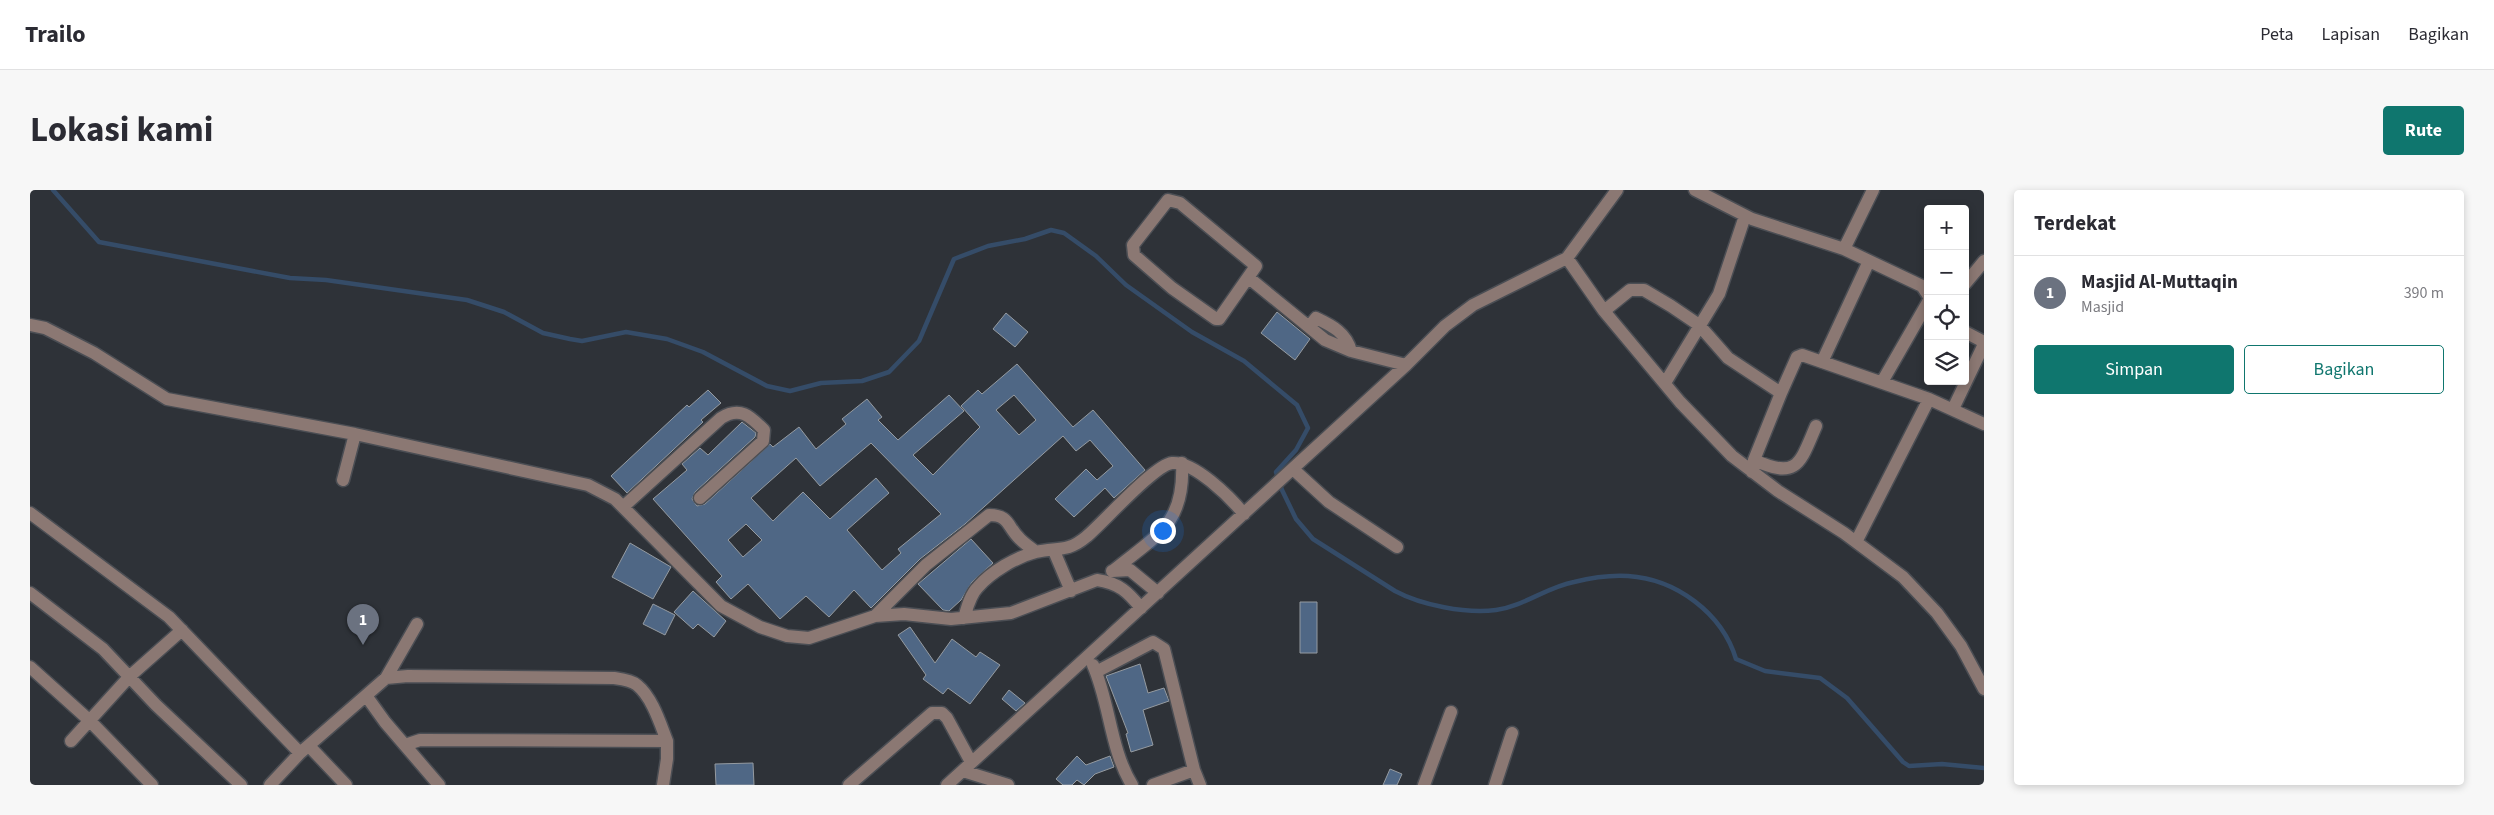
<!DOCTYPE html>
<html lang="id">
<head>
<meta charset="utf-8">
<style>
	:root { --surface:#fff; --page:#f7f7f7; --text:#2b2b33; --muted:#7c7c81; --line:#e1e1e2; --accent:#0f766e }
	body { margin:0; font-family:"Source Sans 3",sans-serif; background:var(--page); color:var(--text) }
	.controls { position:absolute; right:15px; top:15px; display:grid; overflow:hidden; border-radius:5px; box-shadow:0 2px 8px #0003 }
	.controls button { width:45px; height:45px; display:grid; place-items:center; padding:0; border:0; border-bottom:1px solid var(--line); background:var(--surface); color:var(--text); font:25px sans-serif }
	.you { position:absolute; left:1132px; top:340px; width:18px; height:18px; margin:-12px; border:4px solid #fff; border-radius:50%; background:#1a73e8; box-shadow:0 0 0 8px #1a73e833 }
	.badge { display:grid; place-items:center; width:32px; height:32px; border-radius:50%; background:var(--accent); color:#fff; font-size:16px; font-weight:700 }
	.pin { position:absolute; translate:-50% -41px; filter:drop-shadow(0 1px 2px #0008) }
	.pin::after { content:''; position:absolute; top:26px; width:18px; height:15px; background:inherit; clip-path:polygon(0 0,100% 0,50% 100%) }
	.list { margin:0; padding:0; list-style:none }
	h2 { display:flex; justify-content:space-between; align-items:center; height:65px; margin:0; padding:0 20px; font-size:21px }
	h2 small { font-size:16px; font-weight:400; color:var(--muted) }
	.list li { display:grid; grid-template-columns:32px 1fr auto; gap:15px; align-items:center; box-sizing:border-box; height:75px; padding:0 20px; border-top:1px solid var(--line) }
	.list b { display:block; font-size:19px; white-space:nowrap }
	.list p { margin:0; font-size:16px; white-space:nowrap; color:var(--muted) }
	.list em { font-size:16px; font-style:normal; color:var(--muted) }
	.actions { display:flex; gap:10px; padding:15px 20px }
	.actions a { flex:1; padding:11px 0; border:1px solid var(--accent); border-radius:5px; text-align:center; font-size:18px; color:var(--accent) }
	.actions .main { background:var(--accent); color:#fff }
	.icon { flex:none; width:28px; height:28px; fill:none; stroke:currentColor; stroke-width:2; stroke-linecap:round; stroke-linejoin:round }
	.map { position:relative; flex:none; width:1954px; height:595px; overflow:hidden; border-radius:5px }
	header { display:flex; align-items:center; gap:30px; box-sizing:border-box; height:70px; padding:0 25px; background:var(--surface); border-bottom:1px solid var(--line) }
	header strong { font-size:24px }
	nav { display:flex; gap:28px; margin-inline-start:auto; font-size:18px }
	.intro { display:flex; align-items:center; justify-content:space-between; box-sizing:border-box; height:120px; padding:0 30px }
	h1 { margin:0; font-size:35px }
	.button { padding:12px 22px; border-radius:5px; background:var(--accent); color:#fff; font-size:18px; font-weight:700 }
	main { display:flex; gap:30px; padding:0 30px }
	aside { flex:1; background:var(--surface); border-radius:5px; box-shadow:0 2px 8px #0003 }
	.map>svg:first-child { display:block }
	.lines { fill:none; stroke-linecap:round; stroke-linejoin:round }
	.stream { stroke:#354c68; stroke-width:4.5 }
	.building { fill:#4f6785; stroke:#959ba1; fill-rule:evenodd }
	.minor-casing { stroke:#4b4e54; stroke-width:15 }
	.minor { stroke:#8b7873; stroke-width:12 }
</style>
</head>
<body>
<header>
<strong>Trailo</strong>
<nav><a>Peta</a><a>Lapisan</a><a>Bagikan</a></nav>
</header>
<div class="intro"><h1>Lokasi kami</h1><a class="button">Rute</a></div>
<main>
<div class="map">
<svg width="1954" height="595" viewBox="0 0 1954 595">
	<rect width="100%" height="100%" fill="#2e3238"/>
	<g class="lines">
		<path class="stream" d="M 23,0 L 69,52 L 260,88 L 296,90 L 437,110 L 474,122 L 513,143 L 540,149 L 552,151 L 596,142 L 637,149 L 673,162 L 737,196 L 760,201 L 791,193 L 832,191 L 859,182 L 889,151 L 924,69 L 958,56 L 995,49 L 1021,40 L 1034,43 L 1066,66 L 1096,95 L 1162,142 L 1214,171 L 1267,215 L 1278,238 L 1266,260 L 1246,282 L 1252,300 L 1266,329 L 1283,349 L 1365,401 C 1391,415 1436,424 1466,420 C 1494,416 1517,397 1544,392 C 1560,388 1582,385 1598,386 C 1646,389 1692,423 1706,469 L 1735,481 L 1790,488 L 1817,508 L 1873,572 L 1879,576 L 1912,574 L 1954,578"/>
	</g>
	<path class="building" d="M 1247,122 L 1280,149 L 1265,170 L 1231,143 Z
		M 976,123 L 998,142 L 985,157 L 963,139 Z
		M 987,174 L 1043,237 L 1063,220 L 1115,280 L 1084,308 L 1075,298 L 1044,327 L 1025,309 L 1056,279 L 1067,290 L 1083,276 L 1060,250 L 1046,261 L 1033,246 L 935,334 L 890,369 L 841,418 L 824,400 L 799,427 L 776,406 L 750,429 L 718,394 L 701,409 L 686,392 L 692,386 L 623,309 L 657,280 L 652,274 L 670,258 L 678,265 L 712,232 L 726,243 L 725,247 L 665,302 L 662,309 L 667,316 L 675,314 L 740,254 L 743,257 L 769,237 L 786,259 L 816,234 L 812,229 L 837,209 L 852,227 L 848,230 L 868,250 L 919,205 L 934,221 L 883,265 L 903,285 L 950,237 L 931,216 L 948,200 L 952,204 ZM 984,205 L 1006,230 L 989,245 L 966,220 ZM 841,253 L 911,324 L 868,359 L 871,363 L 852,380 L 817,340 L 859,303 L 846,288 L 800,329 L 773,302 L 743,331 L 721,308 L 766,268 L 790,296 ZM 716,334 L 732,350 L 713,367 L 698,350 Z
		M 678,200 L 691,213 L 671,230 L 673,232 L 597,303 L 581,286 L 657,215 L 659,217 Z
		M 941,349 L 963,373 L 942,392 L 931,410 L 919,421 L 913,420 L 888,394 Z
		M 600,353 L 641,377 L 623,409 L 582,387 Z
		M 663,401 L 696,431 L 684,447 L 668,434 L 663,439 L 644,422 Z
		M 1270,412 L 1287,412 L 1287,463 L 1270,463 Z
		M 623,414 L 645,425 L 635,445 L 613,434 Z
		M 880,437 L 905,473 L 922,449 L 946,467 L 950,462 L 970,475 L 940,514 L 918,498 L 913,504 L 893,489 L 896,485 L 868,445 Z
		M 1110,474 L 1118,503 L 1134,498 L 1139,511 L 1113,520 L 1123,555 L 1101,562 L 1096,544 L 1098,543 L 1076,486 Z
		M 979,500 L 995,513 L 986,521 L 972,509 Z
		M 1047,566 L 1056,575 L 1080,566 L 1084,577 L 1065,584 L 1054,595 L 1047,590 L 1042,595 L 1033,595 L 1026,589 Z
		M 723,573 L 724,595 L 686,595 L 685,574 Z
		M 1360,579 L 1372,584 L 1367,595 L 1353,595 Z"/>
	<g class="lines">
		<defs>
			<path id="minor" d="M 1665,0 L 1722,29 L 1814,59 L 1892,96 L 1898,105
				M 1138,10 L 1150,13 L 1226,76 L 1189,129 L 1186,129 L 1142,98 L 1104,65 L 1103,55 Z
				M 1814,59 L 1843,0
				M 1537,68 L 1574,121 L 1650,212 L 1702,266 L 1748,301 L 1814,343 L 1873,387 L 1907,423 L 1931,456 L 1954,499
				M 1219,88 L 1295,150 L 1321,161 L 1376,175
				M 1935,94 L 1954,71
				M 1574,121 L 1600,100 L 1614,100 L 1641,116 L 1669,135 L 1698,168 L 1751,203 L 1724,270 L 1722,282
				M 0,135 L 15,138 L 64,163 L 137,209 L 325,244 L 558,295 L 585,309 L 691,416 L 730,437 L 757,446 L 779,448 L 845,426 L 874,424 L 921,429 L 981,423 L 1067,390 C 1089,393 1098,402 1111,418
				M 1279,137 L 1286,128 C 1303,136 1316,143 1321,161
				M 1935,142 L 1954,152
				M 1792,172 L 1839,71
				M 1852,192 L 1898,112
				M 1635,193 L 1689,104 L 1715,26
				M 1751,203 L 1767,167 L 1772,165 L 1899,209 L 1954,234
				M 1923,219 L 1954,154
				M 1724,270 C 1768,290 1770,273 1786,236
				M 1263,279 L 1299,312 L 1367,357
				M 313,290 L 325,244
				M 593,317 L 691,228 C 710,216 720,226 734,240 L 733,251 L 670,308
				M 0,323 L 139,427 L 270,563
				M 1826,352 L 1899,209
				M 1024,361 L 1041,401
				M 1084,380 C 1127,345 1155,334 1152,273
				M 1082,381 L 1100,380 L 1128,403
				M 0,403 L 73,459 L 126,515 L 211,595
				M 845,426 L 896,375 L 959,325 C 980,325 977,337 990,349 C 995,354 1001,358 1006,362
				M 934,428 C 937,418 940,405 948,397 C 961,382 986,367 1006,362 C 1026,357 1037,363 1056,347 C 1072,334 1124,275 1142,273 C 1164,271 1200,307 1214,324
				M 1063,475 C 1080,513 1080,559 1102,595
				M 0,477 L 59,530 L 122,595
				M 1066,482 L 1123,452 L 1134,459 L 1164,580
				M 356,488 L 387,434
				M 337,507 L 355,532 L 409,595
				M 41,551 L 100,486 L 152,440
				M 375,555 L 390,550 L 637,551 L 637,569 L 633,595
				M 279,556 L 316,595
				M 933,581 L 978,595
				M 240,595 L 270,563 L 356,488 L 378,486 L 584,488 C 591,489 601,490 607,495 C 622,507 630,533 637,551
				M 819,595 L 902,523 L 912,523 L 917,528 L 941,572
				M 917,595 L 1376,175 L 1415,136 L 1443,115 L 1537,68 L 1587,0
				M 1123,595 L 1164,580 L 1170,595
				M 1394,595 L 1421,522
				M 1465,595 L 1482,543"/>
		</defs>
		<use href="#minor" class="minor-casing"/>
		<use href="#minor" class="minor"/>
	</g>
</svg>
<div class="controls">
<button>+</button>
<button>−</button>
<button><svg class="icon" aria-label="locate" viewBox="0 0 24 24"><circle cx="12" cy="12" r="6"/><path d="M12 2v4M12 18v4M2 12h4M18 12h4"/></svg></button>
<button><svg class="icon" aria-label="layers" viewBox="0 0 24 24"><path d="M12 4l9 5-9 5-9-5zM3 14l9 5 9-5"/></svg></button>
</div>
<div class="you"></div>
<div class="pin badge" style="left:333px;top:455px;background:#6b7280">1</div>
</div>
<aside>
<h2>Terdekat<small></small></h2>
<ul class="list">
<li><span class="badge" style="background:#6b7280">1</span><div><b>Masjid Al-Muttaqin</b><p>Masjid</p></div><em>390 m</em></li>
</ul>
<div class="actions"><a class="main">Simpan</a><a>Bagikan</a></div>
</aside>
</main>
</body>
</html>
